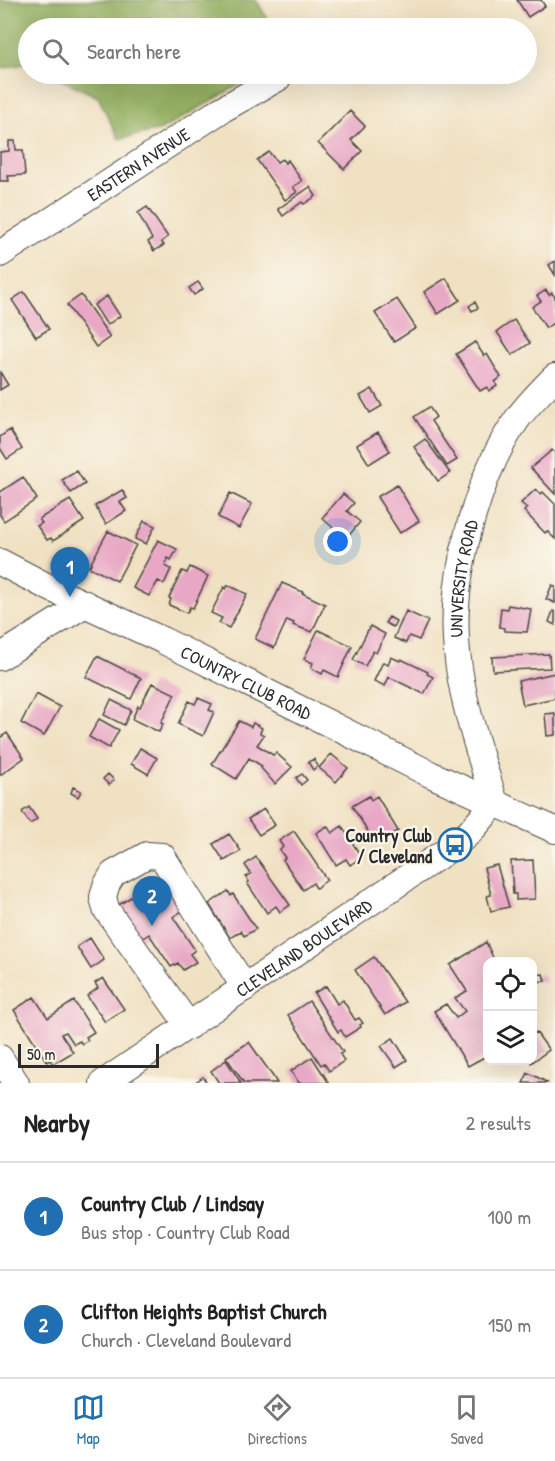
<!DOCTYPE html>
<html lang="en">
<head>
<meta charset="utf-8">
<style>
	:root { --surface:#fff; --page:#f6f6f6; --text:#222; --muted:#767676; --line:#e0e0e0; --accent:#1f6fb2 }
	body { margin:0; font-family:"Patrick Hand",sans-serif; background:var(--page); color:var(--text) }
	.controls { position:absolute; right:18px; bottom:18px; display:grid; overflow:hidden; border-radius:12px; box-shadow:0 6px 24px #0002 }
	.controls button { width:54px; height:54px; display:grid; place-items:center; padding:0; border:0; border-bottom:2px solid var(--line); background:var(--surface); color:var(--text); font:30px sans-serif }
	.scale { position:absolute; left:18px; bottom:15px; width:141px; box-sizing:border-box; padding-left:6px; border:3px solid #2b2b2b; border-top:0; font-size:16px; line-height:21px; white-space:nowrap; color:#2b2b2b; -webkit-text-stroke:4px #fbf7ec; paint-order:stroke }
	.you { position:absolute; left:338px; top:542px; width:21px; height:21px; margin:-15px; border:4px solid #fff; border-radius:50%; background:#1a73e8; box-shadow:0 0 0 9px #1a73e833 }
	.badge { display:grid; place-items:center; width:39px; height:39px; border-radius:50%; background:var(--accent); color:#fff; font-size:20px; font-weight:700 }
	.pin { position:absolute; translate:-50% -50px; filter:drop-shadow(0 2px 3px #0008) }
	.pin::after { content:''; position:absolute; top:32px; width:21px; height:18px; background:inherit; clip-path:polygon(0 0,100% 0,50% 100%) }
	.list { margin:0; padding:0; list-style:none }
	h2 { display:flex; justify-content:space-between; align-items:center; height:78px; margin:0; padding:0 24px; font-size:26px }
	h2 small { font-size:20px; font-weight:400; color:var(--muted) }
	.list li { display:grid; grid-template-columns:39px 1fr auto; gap:18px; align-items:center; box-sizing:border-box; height:108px; padding:0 24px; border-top:2px solid var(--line) }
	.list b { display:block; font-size:22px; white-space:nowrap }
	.list p { margin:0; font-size:20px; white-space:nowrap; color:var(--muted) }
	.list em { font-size:20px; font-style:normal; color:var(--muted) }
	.icon { flex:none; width:33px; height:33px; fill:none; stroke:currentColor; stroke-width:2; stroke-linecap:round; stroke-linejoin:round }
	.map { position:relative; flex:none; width:555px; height:1083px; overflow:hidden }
	.search { position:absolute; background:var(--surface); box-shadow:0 6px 24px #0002; left:18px; right:18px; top:18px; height:66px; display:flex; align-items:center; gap:15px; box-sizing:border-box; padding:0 21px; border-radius:33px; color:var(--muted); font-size:22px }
	.sheet { height:294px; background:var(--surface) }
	nav { display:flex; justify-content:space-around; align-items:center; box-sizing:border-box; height:84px; border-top:2px solid var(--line); background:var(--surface); font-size:16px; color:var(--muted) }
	nav a { display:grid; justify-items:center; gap:3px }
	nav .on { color:var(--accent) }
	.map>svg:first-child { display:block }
	.forest { fill:#93af61; stroke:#5f6d46; stroke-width:1.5 }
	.building { fill:#e8a8c5 }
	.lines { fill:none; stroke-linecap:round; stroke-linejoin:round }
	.minor-casing { stroke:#494642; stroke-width:28 }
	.minor { stroke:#fff; stroke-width:26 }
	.labels { text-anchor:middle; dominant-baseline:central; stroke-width:4.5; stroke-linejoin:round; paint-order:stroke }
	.street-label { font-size:18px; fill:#2b2b2b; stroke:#fbf7ec }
	.poi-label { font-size:18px; font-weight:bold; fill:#2b2b2b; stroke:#fbf7ec; text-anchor:end }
</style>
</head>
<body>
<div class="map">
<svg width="555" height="1083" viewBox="0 0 555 1083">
	<rect width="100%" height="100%" fill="#fbf7ec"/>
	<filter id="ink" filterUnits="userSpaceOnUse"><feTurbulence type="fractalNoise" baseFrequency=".0167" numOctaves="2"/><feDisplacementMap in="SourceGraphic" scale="12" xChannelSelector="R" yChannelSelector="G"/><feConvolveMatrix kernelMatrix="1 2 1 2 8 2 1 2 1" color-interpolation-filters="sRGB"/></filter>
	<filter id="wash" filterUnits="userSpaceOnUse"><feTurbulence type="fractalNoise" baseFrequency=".008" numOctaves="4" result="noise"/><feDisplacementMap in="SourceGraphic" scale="24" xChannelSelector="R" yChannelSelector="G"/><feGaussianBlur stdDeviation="1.35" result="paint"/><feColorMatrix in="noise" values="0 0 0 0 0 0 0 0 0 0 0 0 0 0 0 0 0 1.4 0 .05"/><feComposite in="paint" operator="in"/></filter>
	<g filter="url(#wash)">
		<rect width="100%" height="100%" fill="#f0e1c2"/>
		<path class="forest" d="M 0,0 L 256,0 L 272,26 L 271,28 L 28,28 L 28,63 L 0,69 Z
			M 50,74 L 258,74 L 161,130 L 119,139 L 98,97 Z"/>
		<g id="blocks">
			<path class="building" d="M 517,0 L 541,0 L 545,6 L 528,17 Z
				M 350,111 L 365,126 L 351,140 L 362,151 L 344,169 L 318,143 Z
				M 9,141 L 15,141 L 16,150 L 23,150 L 25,175 L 8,176 L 9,181 L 0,181 L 0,152 L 9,151 Z
				M 269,152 L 277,162 L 282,159 L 285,163 L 288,160 L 302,181 L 293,187 L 297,192 L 285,200 L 257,160 Z
				M 310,187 L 316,196 L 304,204 L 302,202 L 283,216 L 278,209 Z
				M 147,207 L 168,237 L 161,242 L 164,245 L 154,251 L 148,242 L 152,239 L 138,213 Z
				M 555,261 L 555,275 L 549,265 Z
				M 446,278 L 460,300 L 438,314 L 424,292 Z
				M 198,282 L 203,289 L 194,295 L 189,288 Z
				M 546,290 L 549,295 L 552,293 L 555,297 L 555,327 L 553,323 L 546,328 L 532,307 L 541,301 L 537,296 Z
				M 24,292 L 49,329 L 36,337 L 12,300 Z
				M 81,295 L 110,337 L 96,347 L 67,305 Z
				M 107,296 L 120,316 L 107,325 L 94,305 Z
				M 397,299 L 416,328 L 394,342 L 375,313 Z
				M 475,302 L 478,308 L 472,311 L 469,306 Z
				M 514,320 L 530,343 L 512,355 L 497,332 Z
				M 475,342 L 484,356 L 487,354 L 501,377 L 495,382 L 497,386 L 489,391 L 487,387 L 480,391 L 456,354 Z
				M 0,372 L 8,385 L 0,390 Z
				M 372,389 L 382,406 L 370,413 L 360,396 Z
				M 429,407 L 436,417 L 431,421 L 457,460 L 447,466 L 414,417 Z
				M 10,430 L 22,449 L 7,459 L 0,448 L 0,437 Z
				M 378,432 L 390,451 L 369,464 L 357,445 Z
				M 425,439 L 450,473 L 438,481 L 414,447 Z
				M 552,450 L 555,453 L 555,494 L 531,468 Z
				M 77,471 L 85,484 L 71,493 L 62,480 Z
				M 23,477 L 37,499 L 4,521 L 0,515 L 0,492 Z
				M 397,485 L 419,521 L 400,533 L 377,497 Z
				M 536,489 L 541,494 L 543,492 L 555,504 L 555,539 L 547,531 L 545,533 L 524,511 L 527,508 L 521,503 Z
				M 122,490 L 127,498 L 120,502 L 126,511 L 106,524 L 95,506 Z
				M 230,493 L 252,504 L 239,528 L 218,517 Z
				M 343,494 L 354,503 L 347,511 L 360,522 L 346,539 L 322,518 Z
				M 70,500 L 84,521 L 53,541 L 51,538 L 47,540 L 37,526 L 42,523 L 39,519 Z
				M 144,521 L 155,526 L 146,544 L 135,539 Z
				M 108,531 L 136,545 L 117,581 L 89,567 Z
				M 158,540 L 177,549 L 171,560 L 168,558 L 165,566 L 171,569 L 164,584 L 158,581 L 149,596 L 133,588 Z
				M 190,567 L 208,576 L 193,608 L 190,607 L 187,613 L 169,605 L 171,599 L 169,598 L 182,571 L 187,573 Z
				M 282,583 L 303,592 L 302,593 L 325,604 L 312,632 L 293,625 L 294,623 L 287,620 L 274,648 L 255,639 Z
				M 228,585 L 247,594 L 229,628 L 219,623 L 222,618 L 211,613 L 224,587 L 226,589 Z
				M 552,585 L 555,586 L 555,603 L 546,599 Z
				M 508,605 L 531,609 L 527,632 L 504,631 L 504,628 L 499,627 L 501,608 L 507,609 Z
				M 406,611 L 428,621 L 419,640 L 409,636 L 406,643 L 394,638 Z
				M 553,611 L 555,612 L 555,625 L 549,622 Z
				M 389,617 L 396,621 L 393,627 L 385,623 Z
				M 370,626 L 385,634 L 376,653 L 373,651 L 365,666 L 353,660 Z
				M 318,630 L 352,646 L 338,677 L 324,670 L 322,674 L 311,668 L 313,663 L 304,659 Z
				M 549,654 L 550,668 L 493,671 L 492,657 Z
				M 97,656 L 141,678 L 131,699 L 86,677 Z
				M 391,657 L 400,661 L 401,659 L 428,672 L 427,674 L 433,677 L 424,694 L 389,677 L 385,686 L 374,681 L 383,662 L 388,664 Z
				M 555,673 L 555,698 L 523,705 L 518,681 Z
				M 152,683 L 175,694 L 161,723 L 163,724 L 159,732 L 132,719 L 138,706 L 140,707 Z
				M 36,694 L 60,707 L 44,736 L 21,723 Z
				M 198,698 L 212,704 L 209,710 L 214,712 L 203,736 L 178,724 L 189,701 L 195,704 Z
				M 111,700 L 131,710 L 124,725 L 104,715 Z
				M 555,713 L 555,735 L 547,736 L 545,714 Z
				M 99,719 L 119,730 L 109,748 L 89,737 Z
				M 239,721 L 251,727 L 253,723 L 262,728 L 260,733 L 264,735 L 257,745 L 273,755 L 276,753 L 292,767 L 275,784 L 261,768 L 262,766 L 249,758 L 236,779 L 212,764 Z
				M 7,733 L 24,758 L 0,775 L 0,738 Z
				M 140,748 L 157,758 L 148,774 L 131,764 Z
				M 331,754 L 348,768 L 336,782 L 319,768 Z
				M 314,759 L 318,766 L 313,770 L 308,762 Z
				M 108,774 L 114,780 L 109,785 L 103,779 Z
				M 302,774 L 307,780 L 301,785 L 296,778 Z
				M 73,787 L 81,791 L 78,797 L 71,793 Z
				M 369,796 L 371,800 L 377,796 L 398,831 L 385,839 L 382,835 L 374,841 L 352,806 Z
				M 29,807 L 37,819 L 30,824 L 22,812 Z
				M 264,809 L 275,825 L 259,835 L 248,819 Z
				M 327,826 L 332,833 L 342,826 L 362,858 L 350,865 L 346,859 L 336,865 L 316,833 Z
				M 294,831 L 327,880 L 316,888 L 313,883 L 303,890 L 283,860 L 285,858 L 280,850 L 283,847 L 279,841 Z
				M 229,834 L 241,851 L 224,861 L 213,844 Z
				M 256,857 L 290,905 L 280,912 L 276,906 L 267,913 L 247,883 L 249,882 L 246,877 L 251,874 L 245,865 Z
				M 533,860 L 535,899 L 516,900 L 516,894 L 513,894 L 511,861 Z
				M 497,865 L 509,907 L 491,911 L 487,896 L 491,895 L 484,868 Z
				M 163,876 L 185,909 L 173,917 L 195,950 L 190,954 L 196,962 L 183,970 L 178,963 L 171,967 L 149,934 L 137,942 L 114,908 Z
				M 228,891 L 231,896 L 233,894 L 256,929 L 244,936 L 241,931 L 230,938 L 209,904 Z
				M 90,938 L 104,960 L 91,969 L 77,947 Z
				M 486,942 L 495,962 L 488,962 L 488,1055 L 468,1066 L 434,1011 L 446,1004 L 456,1018 L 465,1011 L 455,998 L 467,991 L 450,965 Z
				M 374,957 L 405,1002 L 385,1015 L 355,970 Z
				M 543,974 L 545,981 L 535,982 L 534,975 Z
				M 103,978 L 124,1009 L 105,1022 L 87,996 L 98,988 L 95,983 Z
				M 326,986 L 337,1004 L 343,1000 L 355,1020 L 359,1018 L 363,1023 L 360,1025 L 361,1027 L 345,1037 L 341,1030 L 338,1032 L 314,993 Z
				M 34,997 L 48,1018 L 74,1001 L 94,1032 L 86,1037 L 88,1040 L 82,1044 L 80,1041 L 74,1044 L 66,1032 L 61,1034 L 73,1052 L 53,1064 L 50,1060 L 47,1062 L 14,1010 Z
				M 309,1001 L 343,1052 L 340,1054 L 344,1061 L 329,1071 L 324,1063 L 321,1065 L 288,1015 Z
				M 536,1032 L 549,1050 L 531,1063 L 529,1060 L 532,1060 L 532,1035 Z
				M 393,1038 L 407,1060 L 396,1067 L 381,1046 Z
				M 249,1042 L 274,1078 L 277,1083 L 244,1083 L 226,1057 Z
				M 312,1057 L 327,1080 L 329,1083 L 299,1083 L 291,1071 Z
				M 226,1060 L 241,1083 L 219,1083 L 211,1071 Z
				M 528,1073 L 535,1076 L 548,1083 L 523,1083 Z
				M 203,1077 L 207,1083 L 194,1083 Z"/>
		</g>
	</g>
	<g filter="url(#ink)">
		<use href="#blocks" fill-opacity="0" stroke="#494642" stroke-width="1.5"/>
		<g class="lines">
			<defs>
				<g id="minor">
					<path id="s1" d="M 0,254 L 221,110 L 278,78"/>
					<path id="s2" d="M 0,562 L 48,587 L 162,640 L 430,774 L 555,830"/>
					<path d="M 0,657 L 85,604"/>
					<path id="s3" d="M 495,803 C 480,754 462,703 457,652 C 449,580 476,477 518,418 C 529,403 542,390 555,377"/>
					<path d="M 189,1026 L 106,909 L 103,897 L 106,886 L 113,874 L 147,855 L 162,856 L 245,988"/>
					<path d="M 0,1058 L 16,1083"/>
					<path id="s4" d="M 103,1083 L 455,845 L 470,832 L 495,803"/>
				</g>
			</defs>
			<use href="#minor" class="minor-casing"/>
			<use href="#minor" class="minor"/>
		</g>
	</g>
	<defs>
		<symbol id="bus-ring" viewBox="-11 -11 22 22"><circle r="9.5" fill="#fbf7ec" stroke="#1f6fb2" stroke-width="1.5"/><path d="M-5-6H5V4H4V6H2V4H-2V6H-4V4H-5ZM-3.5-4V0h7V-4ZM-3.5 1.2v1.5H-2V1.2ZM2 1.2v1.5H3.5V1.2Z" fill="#1f6fb2"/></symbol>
	</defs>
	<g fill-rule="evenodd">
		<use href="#bus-ring" x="436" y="826" width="38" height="38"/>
	</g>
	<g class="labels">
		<g class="street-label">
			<text stroke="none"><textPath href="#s1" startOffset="165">EASTERN AVENUE</textPath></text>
			<text stroke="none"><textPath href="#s3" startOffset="230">UNIVERSITY ROAD</textPath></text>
			<text stroke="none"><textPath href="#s2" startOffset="274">COUNTRY CLUB ROAD</textPath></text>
			<text stroke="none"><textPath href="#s4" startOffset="242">CLEVELAND BOULEVARD</textPath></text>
		</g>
		<g class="poi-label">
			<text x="432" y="835">Country Club<tspan x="432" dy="21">/ Cleveland</tspan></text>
		</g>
	</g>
</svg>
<div class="controls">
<button><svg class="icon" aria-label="locate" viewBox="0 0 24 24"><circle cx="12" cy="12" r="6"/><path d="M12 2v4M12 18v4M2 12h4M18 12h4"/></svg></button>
<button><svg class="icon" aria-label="layers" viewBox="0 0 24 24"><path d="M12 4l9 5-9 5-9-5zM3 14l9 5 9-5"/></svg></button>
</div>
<div class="scale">50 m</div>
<div class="you"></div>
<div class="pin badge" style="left:70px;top:597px">1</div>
<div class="pin badge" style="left:152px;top:926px">2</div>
<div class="search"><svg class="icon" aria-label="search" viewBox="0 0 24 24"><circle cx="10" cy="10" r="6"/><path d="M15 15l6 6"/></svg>Search here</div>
</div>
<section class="sheet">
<h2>Nearby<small>2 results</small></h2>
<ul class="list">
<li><span class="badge">1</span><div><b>Country Club / Lindsay</b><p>Bus stop · Country Club Road</p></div><em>100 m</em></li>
<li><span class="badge">2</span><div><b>Clifton Heights Baptist Church</b><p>Church · Cleveland Boulevard</p></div><em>150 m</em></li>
</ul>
</section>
<nav>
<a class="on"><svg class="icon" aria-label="map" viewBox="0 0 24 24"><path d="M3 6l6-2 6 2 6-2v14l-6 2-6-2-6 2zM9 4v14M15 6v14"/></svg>Map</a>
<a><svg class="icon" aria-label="directions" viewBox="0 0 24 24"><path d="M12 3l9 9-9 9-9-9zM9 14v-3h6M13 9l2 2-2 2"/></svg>Directions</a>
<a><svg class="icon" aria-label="saved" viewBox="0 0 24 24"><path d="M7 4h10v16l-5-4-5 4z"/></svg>Saved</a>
</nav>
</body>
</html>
